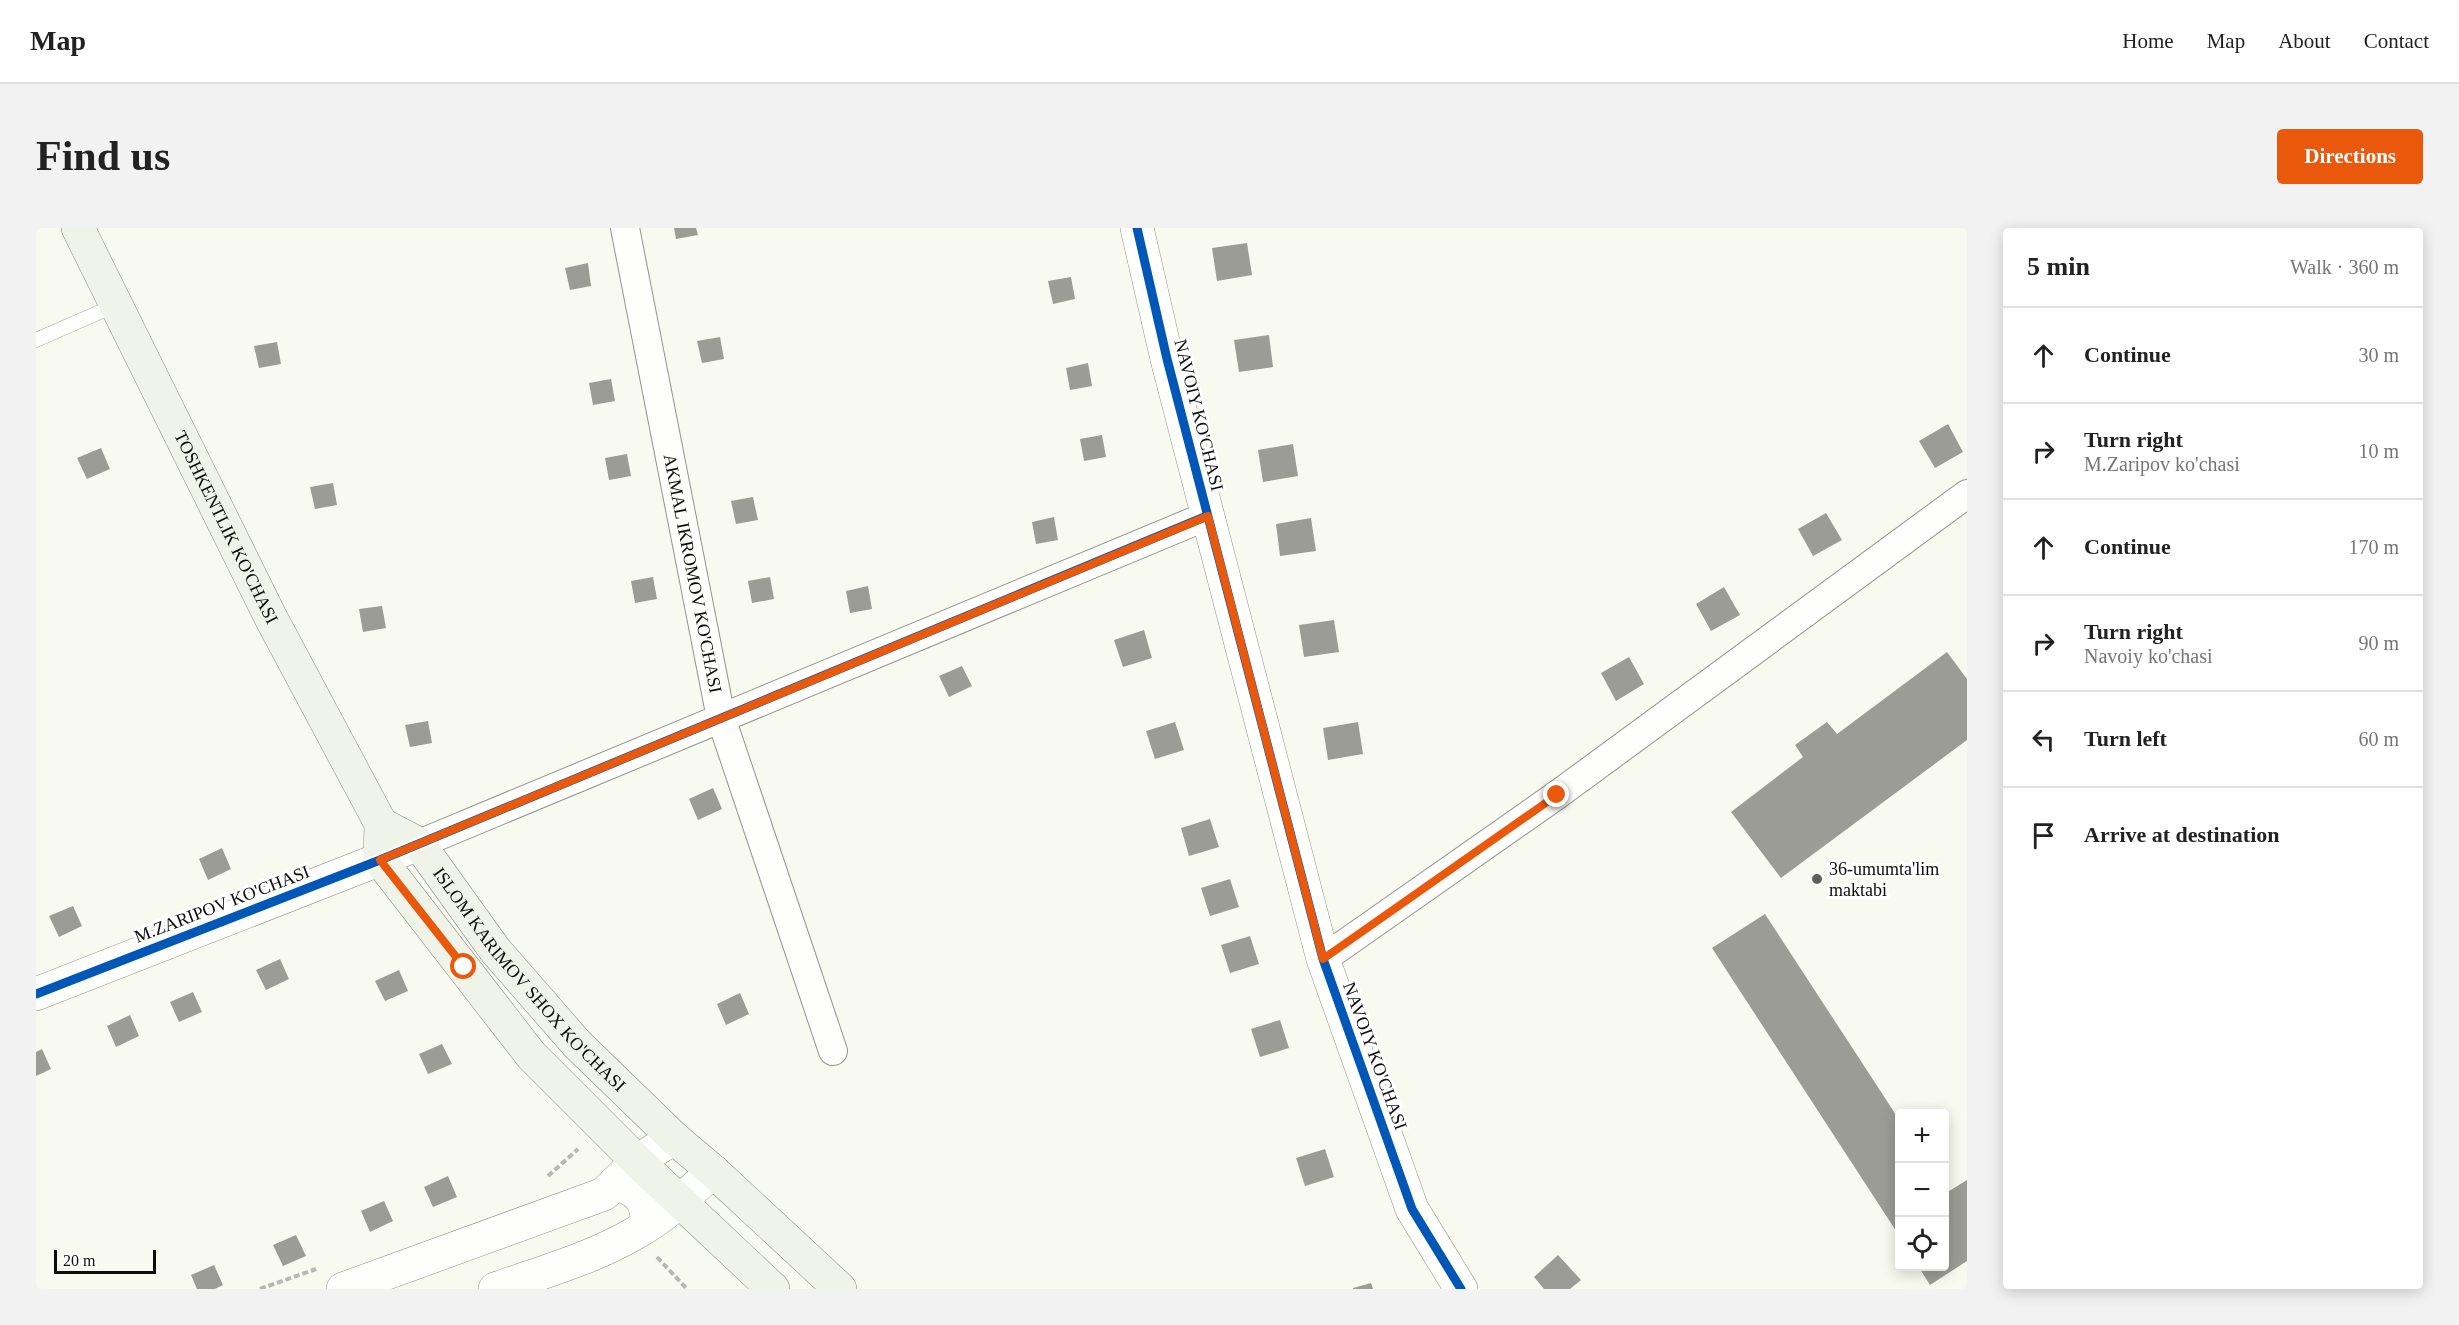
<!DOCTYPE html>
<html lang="en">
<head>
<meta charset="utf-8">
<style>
	:root { --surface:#fff; --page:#f2f2f2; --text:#222; --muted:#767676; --line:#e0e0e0; --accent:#ea580c }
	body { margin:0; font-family:Georgia,serif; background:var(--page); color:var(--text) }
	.controls { position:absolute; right:18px; bottom:18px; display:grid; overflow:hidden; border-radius:6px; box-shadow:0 3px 15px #0003 }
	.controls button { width:54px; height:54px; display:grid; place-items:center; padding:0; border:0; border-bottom:2px solid var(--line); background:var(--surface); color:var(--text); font:30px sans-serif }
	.scale { position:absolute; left:18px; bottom:15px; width:102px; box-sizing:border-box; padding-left:6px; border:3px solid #0c0c0c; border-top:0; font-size:16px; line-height:21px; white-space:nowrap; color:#0c0c0c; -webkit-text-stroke:4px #fff; paint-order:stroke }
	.stop { position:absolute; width:18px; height:18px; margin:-14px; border:4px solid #ea580c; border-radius:50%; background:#fff }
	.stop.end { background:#ea580c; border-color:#fff; box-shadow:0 2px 6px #0008 }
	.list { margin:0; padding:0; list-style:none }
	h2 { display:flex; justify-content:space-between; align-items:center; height:78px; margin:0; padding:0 24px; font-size:26px }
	h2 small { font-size:20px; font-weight:400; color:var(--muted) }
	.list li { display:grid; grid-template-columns:39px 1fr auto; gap:18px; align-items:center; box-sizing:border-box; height:96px; padding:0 24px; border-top:2px solid var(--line) }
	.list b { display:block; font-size:22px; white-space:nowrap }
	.list p { margin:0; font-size:20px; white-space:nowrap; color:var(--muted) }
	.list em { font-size:20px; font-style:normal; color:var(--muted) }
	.icon { flex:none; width:33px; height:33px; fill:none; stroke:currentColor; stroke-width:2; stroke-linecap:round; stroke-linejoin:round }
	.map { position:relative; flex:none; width:1931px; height:1061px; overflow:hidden; border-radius:6px }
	header { display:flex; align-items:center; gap:36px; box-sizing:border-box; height:84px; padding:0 30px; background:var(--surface); border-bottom:2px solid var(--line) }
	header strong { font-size:28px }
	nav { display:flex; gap:33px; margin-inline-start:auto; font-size:21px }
	.intro { display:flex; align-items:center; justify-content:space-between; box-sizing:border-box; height:144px; padding:0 36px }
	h1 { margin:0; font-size:42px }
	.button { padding:15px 27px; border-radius:6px; background:var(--accent); color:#fff; font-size:21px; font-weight:700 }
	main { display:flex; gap:36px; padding:0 36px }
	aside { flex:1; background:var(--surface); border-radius:6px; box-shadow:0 3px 15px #0003 }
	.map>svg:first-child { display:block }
	.building { fill:#9c9c96 }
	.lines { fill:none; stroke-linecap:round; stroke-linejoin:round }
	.service-casing { stroke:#92938f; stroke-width:15 }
	.minor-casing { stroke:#92938f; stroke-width:30 }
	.tertiary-casing { stroke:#92938f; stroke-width:34 }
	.secondary-casing { stroke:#898a85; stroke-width:34 }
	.path { stroke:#b7b7b5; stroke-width:4; stroke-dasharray:6 3; stroke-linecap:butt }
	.service { stroke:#fefefd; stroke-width:14 }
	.minor { stroke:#fefefd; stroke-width:28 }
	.tertiary { stroke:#fefefd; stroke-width:33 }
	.secondary { stroke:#f0f4e8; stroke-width:33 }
	.cycleway-casing { stroke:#fff; stroke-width:13 }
	.cycleway { stroke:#0057b8; stroke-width:9 }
	.route { stroke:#ea580c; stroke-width:8 }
	.poi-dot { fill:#5f5f5c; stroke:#fff; stroke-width:2 }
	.labels { text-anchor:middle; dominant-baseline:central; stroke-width:6; stroke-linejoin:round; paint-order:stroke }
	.street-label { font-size:18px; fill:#0c0c0c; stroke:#fff }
	.poi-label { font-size:18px; fill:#0c0c0c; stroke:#fff; text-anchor:start }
</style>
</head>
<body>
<header>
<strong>Map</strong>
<nav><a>Home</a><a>Map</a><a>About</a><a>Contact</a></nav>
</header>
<div class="intro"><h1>Find us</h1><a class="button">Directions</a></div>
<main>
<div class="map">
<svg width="1931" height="1061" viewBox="0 0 1931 1061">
	<rect width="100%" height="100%" fill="#f8faf0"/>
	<path class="building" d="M 638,0 L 660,0 L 662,7 L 640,11 Z
		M 1211,15 L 1216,47 L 1181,53 L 1176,20 Z
		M 552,35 L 555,58 L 534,62 L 529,40 Z
		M 1035,49 L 1039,71 L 1017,76 L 1012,53 Z
		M 1233,107 L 1237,139 L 1203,144 L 1198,112 Z
		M 684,109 L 688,131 L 666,135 L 661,113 Z
		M 241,114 L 245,136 L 223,140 L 218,118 Z
		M 1052,135 L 1056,158 L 1034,162 L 1030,140 Z
		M 575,151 L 579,173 L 557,177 L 553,155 Z
		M 1912,196 L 1927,224 L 1899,240 L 1883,213 Z
		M 1066,207 L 1070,229 L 1048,233 L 1044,211 Z
		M 1257,216 L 1262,248 L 1227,254 L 1222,222 Z
		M 65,220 L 74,241 L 51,251 L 41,230 Z
		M 591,226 L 595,248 L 573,252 L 569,230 Z
		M 297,255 L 301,277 L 279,281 L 274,259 Z
		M 717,269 L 722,292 L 700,296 L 695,273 Z
		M 1790,285 L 1806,312 L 1777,328 L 1762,301 Z
		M 1018,289 L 1022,312 L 1000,316 L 996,294 Z
		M 1275,290 L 1280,323 L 1244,328 L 1240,296 Z
		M 617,349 L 621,371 L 599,375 L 595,353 Z
		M 734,349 L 738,371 L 716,375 L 712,353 Z
		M 832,358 L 836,381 L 814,385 L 810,363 Z
		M 1688,359 L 1704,387 L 1675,403 L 1660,376 Z
		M 346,378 L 350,400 L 327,404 L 323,381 Z
		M 1298,392 L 1303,424 L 1268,429 L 1263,397 Z
		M 1108,402 L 1116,430 L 1087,439 L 1078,412 Z
		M 1911,424 L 1931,451 L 1931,512 L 1745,650 L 1695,584 L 1767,529 L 1759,517 L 1791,494 L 1801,506 Z
		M 1593,429 L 1608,456 L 1580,473 L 1565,445 Z
		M 926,438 L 936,458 L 913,469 L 903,448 Z
		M 392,493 L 396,515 L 374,519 L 369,497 Z
		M 1139,494 L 1148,522 L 1119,531 L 1110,503 Z
		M 1322,494 L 1327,526 L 1292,532 L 1287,500 Z
		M 677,560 L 686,581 L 662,592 L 653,571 Z
		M 1174,591 L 1183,619 L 1153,628 L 1145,600 Z
		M 186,620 L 195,641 L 172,652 L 163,631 Z
		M 1194,651 L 1203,679 L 1174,688 L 1165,660 Z
		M 37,678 L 46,698 L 23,709 L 13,688 Z
		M 1729,686 L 1864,893 L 1864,1009 L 1676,720 Z
		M 1214,708 L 1223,736 L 1194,745 L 1185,717 Z
		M 244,731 L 253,751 L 230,762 L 220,742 Z
		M 363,742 L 372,763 L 349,773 L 339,753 Z
		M 157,764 L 166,784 L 143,794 L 134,774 Z
		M 704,765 L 713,786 L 690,797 L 681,776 Z
		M 94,787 L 103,808 L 80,819 L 71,798 Z
		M 1244,792 L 1253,820 L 1224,829 L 1215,801 Z
		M 406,816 L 416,836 L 392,846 L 383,826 Z
		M 6,821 L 15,841 L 0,848 L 0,824 Z
		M 1289,921 L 1298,949 L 1269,958 L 1260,930 Z
		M 412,948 L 421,969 L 397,979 L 388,959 Z
		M 1931,952 L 1931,1033 L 1894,1057 L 1882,1038 L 1908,1038 L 1908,963 L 1910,965 Z
		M 348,973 L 357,993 L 334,1004 L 325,983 Z
		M 260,1007 L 270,1028 L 247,1038 L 237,1017 Z
		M 1522,1027 L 1545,1052 L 1534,1061 L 1508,1061 L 1498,1049 Z
		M 178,1037 L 187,1057 L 179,1061 L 161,1061 L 155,1047 Z
		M 1335,1055 L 1337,1061 L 1317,1061 L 1317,1060 Z"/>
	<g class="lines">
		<defs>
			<path id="service" d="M 0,112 L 80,77"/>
			<g id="minor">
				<path id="s1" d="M 589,0 L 685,490 L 797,823"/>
				<path d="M 383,616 L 1171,288"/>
				<path d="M 1287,731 L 1521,567 L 1931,266"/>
			</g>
			<path id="tertiary" d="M 1101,0 L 1131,131 L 1287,731 L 1376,981 L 1425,1061
				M 0,766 L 383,616
				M 579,955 C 604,964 610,970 612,997
				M 307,1061 L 568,966 L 601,933 L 638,910
				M 459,1061 C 504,1045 560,1029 601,1004 C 630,988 653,965 677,943"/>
			<g id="secondary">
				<path id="s2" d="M 42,0 L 235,390 L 345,596 L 344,632 L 495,827 L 601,933 L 737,1061"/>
				<path id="s3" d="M 345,596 L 383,616 L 459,722 L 541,816 L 638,910 L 677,943 L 804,1061"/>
			</g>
		</defs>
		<use href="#service" class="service-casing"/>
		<use href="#minor" class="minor-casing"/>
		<use href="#tertiary" class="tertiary-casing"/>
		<use href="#secondary" class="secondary-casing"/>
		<path class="path" d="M 512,948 L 542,921
			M 621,1029 L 651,1061
			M 224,1061 L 280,1041"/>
		<use href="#service" class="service"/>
		<use href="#minor" class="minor"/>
		<use href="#tertiary" class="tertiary"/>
		<use href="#secondary" class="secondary"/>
		<defs>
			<path id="cycleway" d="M 1101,0 L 1131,131 L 1287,731 L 1376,981 L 1425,1061
				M 0,766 L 344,632 L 1171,288"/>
		</defs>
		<use href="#cycleway" class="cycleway-casing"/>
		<use href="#cycleway" class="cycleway"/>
	</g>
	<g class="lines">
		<path class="route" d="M 428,739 L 344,632 L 1172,288 L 1287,731 L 1521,567"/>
	</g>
	<circle class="poi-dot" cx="1781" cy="651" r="6"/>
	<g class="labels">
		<g class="street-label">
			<text transform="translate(1163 187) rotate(76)">NAVOIY KO'CHASI</text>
			<text stroke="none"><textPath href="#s2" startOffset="334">TOSHKENTLIK KO'CHASI</textPath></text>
			<text stroke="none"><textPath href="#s1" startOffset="352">AKMAL IKROMOV KO'CHASI</textPath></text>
			<text transform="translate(186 676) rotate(-21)">M.ZARIPOV KO'CHASI</text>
			<text stroke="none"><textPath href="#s3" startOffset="218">ISLOM KARIMOV SHOX KO'CHASI</textPath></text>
			<text transform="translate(1339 828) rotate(70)">NAVOIY KO'CHASI</text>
		</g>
		<g class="poi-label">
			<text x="1793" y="641">36-umumta'lim<tspan x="1793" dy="21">maktabi</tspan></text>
		</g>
	</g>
</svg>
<div class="controls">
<button>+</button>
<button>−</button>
<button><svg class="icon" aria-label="locate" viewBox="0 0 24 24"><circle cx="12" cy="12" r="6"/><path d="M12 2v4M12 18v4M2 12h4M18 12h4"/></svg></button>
</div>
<div class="scale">20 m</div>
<div class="stop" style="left:428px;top:739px"></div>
<div class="stop end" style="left:1521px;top:567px"></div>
</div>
<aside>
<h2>5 min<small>Walk · 360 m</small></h2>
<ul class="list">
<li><svg class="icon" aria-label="ahead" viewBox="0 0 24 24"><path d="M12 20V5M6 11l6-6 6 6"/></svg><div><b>Continue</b></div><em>30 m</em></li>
<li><svg class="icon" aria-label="right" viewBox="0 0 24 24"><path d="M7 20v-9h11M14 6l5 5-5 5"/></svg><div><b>Turn right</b><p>M.Zaripov ko'chasi</p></div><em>10 m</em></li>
<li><svg class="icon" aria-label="ahead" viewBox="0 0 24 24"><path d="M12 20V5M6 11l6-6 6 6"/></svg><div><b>Continue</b></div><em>170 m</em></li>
<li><svg class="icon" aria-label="right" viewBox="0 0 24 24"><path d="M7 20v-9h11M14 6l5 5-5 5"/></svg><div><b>Turn right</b><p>Navoiy ko'chasi</p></div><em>90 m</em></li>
<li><svg class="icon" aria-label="left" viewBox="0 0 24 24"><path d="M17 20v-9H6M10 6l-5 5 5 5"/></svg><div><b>Turn left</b></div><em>60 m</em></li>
<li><svg class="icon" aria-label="arrive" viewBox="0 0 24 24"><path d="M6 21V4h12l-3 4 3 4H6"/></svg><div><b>Arrive at destination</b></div></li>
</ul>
</aside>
</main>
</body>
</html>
